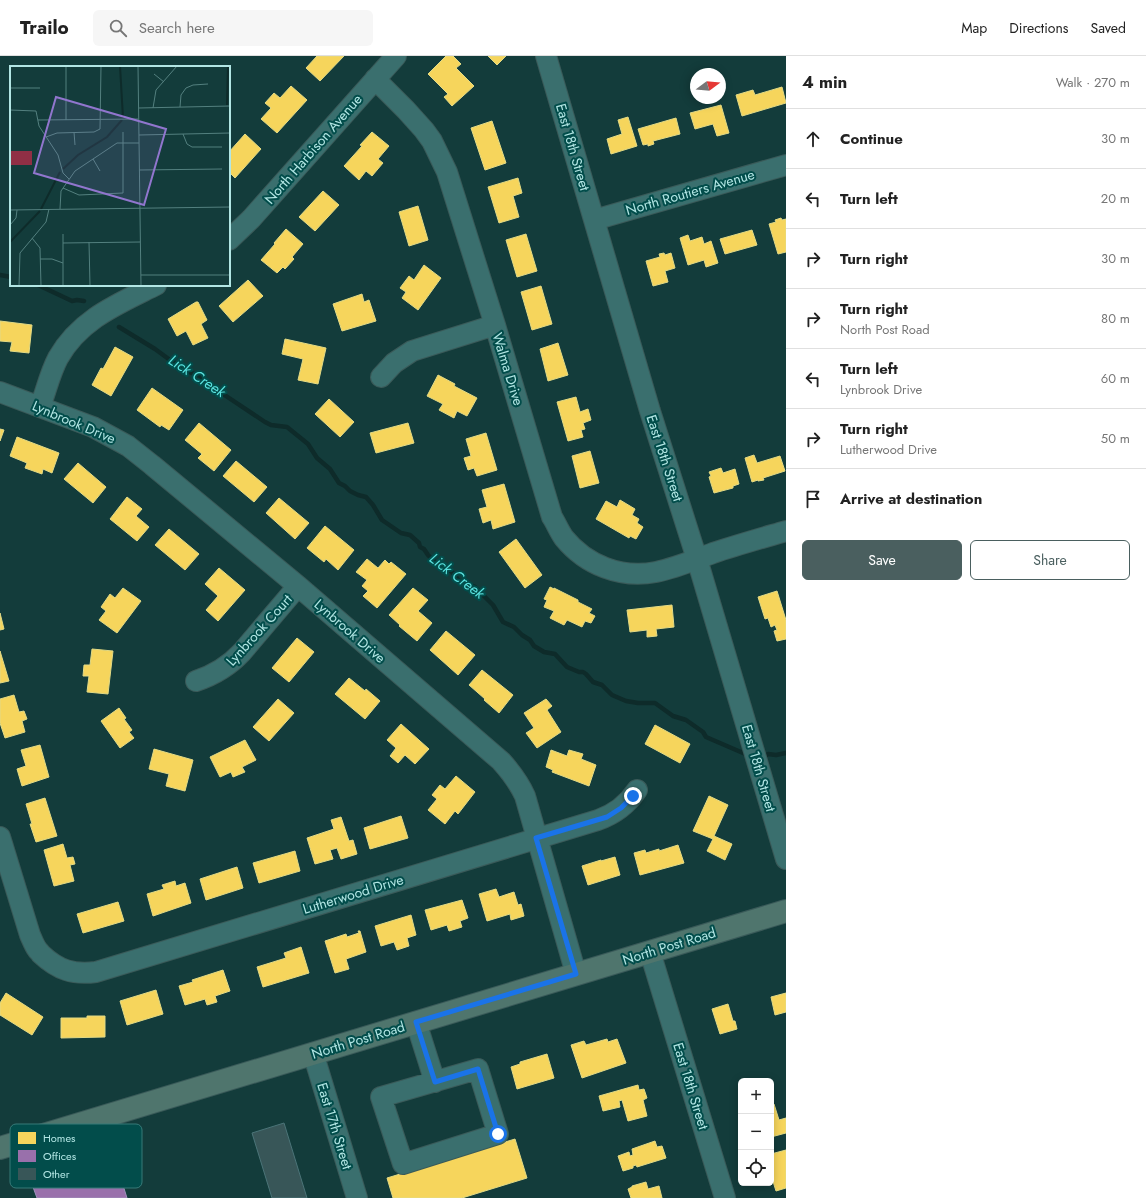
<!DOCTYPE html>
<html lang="en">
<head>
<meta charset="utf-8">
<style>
	:root { --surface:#fff; --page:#f6f6f6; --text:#222; --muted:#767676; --line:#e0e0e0; --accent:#4a5f5f }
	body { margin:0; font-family:Jost,sans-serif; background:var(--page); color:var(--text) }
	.controls { position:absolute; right:12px; bottom:12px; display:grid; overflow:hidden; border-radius:6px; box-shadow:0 2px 10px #0003 }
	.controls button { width:36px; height:36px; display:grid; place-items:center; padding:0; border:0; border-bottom:1px solid var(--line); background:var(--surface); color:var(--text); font:20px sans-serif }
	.compass { position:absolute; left:690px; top:12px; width:36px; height:36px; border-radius:50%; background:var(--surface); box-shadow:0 2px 10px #0003; rotate:74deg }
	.stop { position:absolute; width:12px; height:12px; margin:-9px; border:3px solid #1a73e8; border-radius:50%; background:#fff }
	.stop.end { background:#1a73e8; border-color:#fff; box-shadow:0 1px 4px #0008 }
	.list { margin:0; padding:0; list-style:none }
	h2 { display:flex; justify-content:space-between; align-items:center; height:52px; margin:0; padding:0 16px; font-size:17px }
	h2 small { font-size:13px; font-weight:400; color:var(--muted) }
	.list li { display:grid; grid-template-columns:26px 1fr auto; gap:12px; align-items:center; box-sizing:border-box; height:60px; padding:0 16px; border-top:1px solid var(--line) }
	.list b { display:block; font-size:15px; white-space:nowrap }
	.list p { margin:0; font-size:13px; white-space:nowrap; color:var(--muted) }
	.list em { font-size:13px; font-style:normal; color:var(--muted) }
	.actions { display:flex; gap:8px; padding:12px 16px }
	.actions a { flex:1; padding:9px 0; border:1px solid var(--accent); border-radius:6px; text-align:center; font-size:14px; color:var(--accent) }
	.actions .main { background:var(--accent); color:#fff }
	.icon { flex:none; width:22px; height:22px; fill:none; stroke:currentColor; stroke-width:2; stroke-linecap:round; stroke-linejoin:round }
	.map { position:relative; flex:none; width:786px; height:1142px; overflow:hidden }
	header { display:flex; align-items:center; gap:24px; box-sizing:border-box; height:56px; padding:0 20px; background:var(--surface); border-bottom:1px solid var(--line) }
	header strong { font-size:19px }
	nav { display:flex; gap:22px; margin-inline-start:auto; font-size:14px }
	.search { width:280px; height:36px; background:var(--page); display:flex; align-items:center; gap:10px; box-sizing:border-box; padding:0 14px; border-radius:6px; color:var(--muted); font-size:15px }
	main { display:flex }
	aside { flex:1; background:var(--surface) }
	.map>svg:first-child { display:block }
	.homes { fill:#f6d55c; stroke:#e2da85 }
	.offices { fill:#9970ab; stroke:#a093bc }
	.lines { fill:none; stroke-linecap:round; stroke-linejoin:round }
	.stream { stroke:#0e2b2a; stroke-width:4.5 }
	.building { fill:#385658; stroke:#4b7478 }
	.minor-casing { stroke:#3a5a59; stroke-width:22 }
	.major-casing { stroke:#3a5a59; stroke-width:24 }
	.minor { stroke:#3a6f6e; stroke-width:20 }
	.major { stroke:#4f756d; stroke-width:22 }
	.route { stroke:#1a73e8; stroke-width:5 }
	.labels { text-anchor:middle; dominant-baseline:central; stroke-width:4; stroke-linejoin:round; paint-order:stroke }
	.street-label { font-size:14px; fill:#b2e6e4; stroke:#024d4b }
	.water-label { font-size:15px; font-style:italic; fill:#5ae2df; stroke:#024d4b }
	.inset-river { fill:none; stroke:#0e2b2a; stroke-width:2 }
	.inset-road { fill:none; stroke:#53807f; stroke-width:1 }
	.view { fill:#9176ce; fill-opacity:0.15; stroke:#9176ce; stroke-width:2 }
	.inset-edge { fill:none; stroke:#b2e6e4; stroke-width:2 }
	.key { fill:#024d4b; stroke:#377b79; stroke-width:1 }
	.key-label { font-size:11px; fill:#b2e6e4 }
</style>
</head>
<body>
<header>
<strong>Trailo</strong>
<div class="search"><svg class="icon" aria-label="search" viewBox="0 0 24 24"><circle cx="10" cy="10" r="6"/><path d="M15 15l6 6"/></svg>Search here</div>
<nav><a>Map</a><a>Directions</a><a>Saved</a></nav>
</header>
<main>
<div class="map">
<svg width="786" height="1142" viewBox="0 0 786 1142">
	<rect width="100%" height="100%" fill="#133c3b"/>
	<path class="homes" d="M 317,0 L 344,0 L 320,25 L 306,12 Z
		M 446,0 L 453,0 L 461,8 L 456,12 L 474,30 L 452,50 L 444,41 L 448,38 L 428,18 Z
		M 488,0 L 506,0 L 497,9 Z
		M 291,30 L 307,44 L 277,77 L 261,63 L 271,52 L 265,47 L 274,37 L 280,42 Z
		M 782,31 L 786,47 L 742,60 L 736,39 L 753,34 L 755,39 Z
		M 721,49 L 729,77 L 717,80 L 713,68 L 695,73 L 690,57 Z
		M 628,61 L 637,90 L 611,98 L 607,83 L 622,78 L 618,64 Z
		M 676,62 L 680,78 L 653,85 L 654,88 L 648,90 L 648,88 L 643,89 L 638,73 Z
		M 492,65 L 506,107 L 485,114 L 471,72 Z
		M 372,76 L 389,90 L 378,103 L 383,107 L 372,120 L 366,115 L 359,124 L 344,110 L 362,90 L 360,89 Z
		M 245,78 L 261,93 L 235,122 L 229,116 L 229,96 Z
		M 518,122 L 522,137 L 513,140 L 519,161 L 499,167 L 488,131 Z
		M 323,135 L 339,149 L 315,175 L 299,161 Z
		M 418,150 L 428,184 L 409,190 L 399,156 Z
		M 781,162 L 782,164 L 786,163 L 786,196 L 778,198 L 769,168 L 776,166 L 775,164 Z
		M 286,173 L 303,188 L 292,201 L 294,203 L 285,213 L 283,211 L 277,217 L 261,204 L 275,188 L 274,187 Z
		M 752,174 L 757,189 L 725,198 L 720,183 Z
		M 526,178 L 537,215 L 517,221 L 506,184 Z
		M 688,179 L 690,185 L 702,181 L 704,188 L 711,185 L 718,207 L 706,211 L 704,204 L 688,209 L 680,182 Z
		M 664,197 L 665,199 L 671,197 L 675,212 L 665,215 L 668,226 L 653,230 L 646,205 L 660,201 L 659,198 Z
		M 424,209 L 441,222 L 418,254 L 402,242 L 406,236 L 400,232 L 409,220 L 414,224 Z
		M 248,224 L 263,240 L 233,266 L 219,250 Z
		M 541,230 L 552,268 L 532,274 L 521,236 Z
		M 362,238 L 364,246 L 369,244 L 376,265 L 342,275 L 333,248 Z
		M 196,246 L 198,246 L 207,264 L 201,268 L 208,282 L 193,289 L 186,275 L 177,280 L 168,263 Z
		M 0,265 L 32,269 L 29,297 L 10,295 L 12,286 L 0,285 Z
		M 285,283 L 326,292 L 318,328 L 298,324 L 303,303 L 282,298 Z
		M 558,287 L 568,319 L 548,325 L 540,293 Z
		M 115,291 L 133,301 L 111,340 L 92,329 L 101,312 L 103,313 Z
		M 438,319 L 455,328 L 454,330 L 477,342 L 467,360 L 457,355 L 454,362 L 439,354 L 443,348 L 427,340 Z
		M 152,332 L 183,354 L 169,374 L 161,369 L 160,371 L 137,354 Z
		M 576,341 L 580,356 L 588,353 L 591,364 L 583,367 L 585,373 L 581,374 L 583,381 L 568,385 L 557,346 Z
		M 329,343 L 354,366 L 340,381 L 315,358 Z
		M 199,367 L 231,394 L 214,415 L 198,402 L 202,398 L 185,384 Z
		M 408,367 L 414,387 L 376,397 L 370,377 Z
		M 0,373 L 4,374 L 0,385 Z
		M 486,377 L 497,414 L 477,420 L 474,412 L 468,414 L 464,402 L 471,400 L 466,383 Z
		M 17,381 L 59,397 L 52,417 L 43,413 L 42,418 L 25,412 L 27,407 L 10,400 Z
		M 590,395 L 599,427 L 580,432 L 572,400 Z
		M 754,399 L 757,407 L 780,400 L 785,415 L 763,422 L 764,424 L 758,425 L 758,424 L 752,426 L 745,402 Z
		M 236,405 L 267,431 L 254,446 L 223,420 Z
		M 78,407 L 106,431 L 93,447 L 64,423 Z
		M 721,412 L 723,417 L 735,413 L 739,428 L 733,430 L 733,432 L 714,437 L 709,421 L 711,420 L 709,416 Z
		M 504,428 L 515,466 L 493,473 L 491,464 L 483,467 L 479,453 L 487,451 L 482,434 Z
		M 127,441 L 142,453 L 136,460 L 149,471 L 137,485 L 110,463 Z
		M 279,442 L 309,467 L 295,483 L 266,457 Z
		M 620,444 L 635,453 L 632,459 L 639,463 L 637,467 L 643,471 L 636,483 L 630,480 L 629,482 L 596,463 L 606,445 L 617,451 Z
		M 325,470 L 354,494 L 338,514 L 326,503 L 324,506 L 307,492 Z
		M 169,473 L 199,498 L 185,514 L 155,489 Z
		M 516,483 L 542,519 L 525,532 L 499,496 Z
		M 367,503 L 378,512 L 385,504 L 389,508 L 391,506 L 406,518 L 377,552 L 363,540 L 368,535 L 362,530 L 367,524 L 356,516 Z
		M 219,512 L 245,534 L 218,565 L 206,554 L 218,540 L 205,528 Z
		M 550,531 L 554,533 L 554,532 L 578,544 L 578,546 L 592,553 L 589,557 L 595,560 L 591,567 L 585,565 L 582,571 L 567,564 L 564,569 L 550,562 L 554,555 L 544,551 L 547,544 L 544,543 Z
		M 123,532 L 141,545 L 117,577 L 99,564 L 106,555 L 101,551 L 110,538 L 115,542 Z
		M 413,532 L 428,544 L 418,555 L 432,567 L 417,585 L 399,570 L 400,569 L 389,559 Z
		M 777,535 L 786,564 L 786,583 L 777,585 L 774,575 L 777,574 L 775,569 L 771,571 L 768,562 L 765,563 L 758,541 Z
		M 672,549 L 674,571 L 656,573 L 657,580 L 647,581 L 647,574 L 630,576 L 627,554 Z
		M 0,557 L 4,573 L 0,574 Z
		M 446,575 L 475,599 L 458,619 L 430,594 Z
		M 297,582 L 314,596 L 289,626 L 272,612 Z
		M 92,593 L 113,595 L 108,638 L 87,636 L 89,620 L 83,620 L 84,609 L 90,609 Z
		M 0,595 L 9,625 L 0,627 Z
		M 482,614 L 513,639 L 499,657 L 484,644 L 485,643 L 469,629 Z
		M 349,622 L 365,635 L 366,633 L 380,645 L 365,663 L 335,638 Z
		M 14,639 L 19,656 L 24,655 L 27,663 L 22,665 L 25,676 L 5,682 L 0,667 L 0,643 Z
		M 278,643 L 294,657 L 269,685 L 253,671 Z
		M 546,643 L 552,650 L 547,654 L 561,676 L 537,692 L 526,677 L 534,672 L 524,657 Z
		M 119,652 L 126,662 L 124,663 L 132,674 L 129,676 L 134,682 L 120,692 L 101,665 Z
		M 401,668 L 429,693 L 415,708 L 405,699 L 398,707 L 390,700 L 396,692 L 387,684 Z
		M 655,669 L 690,688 L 680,707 L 645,688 Z
		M 245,684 L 256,704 L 242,711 L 245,716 L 233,721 L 231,716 L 220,721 L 210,701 Z
		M 40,689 L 49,721 L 22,730 L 17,713 L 26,710 L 21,694 Z
		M 154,693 L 193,704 L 185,735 L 166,730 L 169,718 L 149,713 Z
		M 551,694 L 567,700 L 569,694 L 583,698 L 581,703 L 596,709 L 589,730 L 552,716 L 553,714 L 546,711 Z
		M 456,720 L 475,736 L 458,758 L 455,755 L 445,768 L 428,754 L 437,743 L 432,739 L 440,729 L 445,733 Z
		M 709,740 L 728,749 L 714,780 L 732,788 L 725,804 L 707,795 L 713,783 L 693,775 Z
		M 45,742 L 57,780 L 36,786 L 30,768 L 32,768 L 26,748 Z
		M 401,760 L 408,782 L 370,793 L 364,772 Z
		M 341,761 L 349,785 L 353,784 L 357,798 L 341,803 L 337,792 L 330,794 L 333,803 L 315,808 L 307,782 L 334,773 L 331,764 Z
		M 63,788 L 67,802 L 73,801 L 75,808 L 70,809 L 74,825 L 54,830 L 44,794 Z
		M 678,789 L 684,807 L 640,819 L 634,797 L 645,794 L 646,797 L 659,793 L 659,795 Z
		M 295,795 L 300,815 L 259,827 L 253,807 Z
		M 615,801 L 620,819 L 588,829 L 582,810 L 601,804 L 601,805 Z
		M 237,811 L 243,832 L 206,844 L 200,823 Z
		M 175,825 L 176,830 L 185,827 L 191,847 L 153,860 L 147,838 L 164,833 L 162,829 Z
		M 496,833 L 499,841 L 514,836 L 518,849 L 521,848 L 524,860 L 511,864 L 510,858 L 487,865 L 479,838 Z
		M 462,844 L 468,862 L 460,865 L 462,871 L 449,875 L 447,869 L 431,874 L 425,854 Z
		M 118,846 L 124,865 L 83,877 L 77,858 Z
		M 411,859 L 416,879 L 407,882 L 409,890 L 397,894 L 394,886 L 381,890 L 375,870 Z
		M 358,875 L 360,875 L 366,896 L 346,903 L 349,913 L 335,917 L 325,885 L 346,878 L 347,881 L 359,877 Z
		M 301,891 L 309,917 L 263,931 L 257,911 L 286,902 L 284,897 Z
		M 223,914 L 230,935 L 215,940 L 217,946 L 207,949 L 205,943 L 185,949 L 179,930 L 193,926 L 192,924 Z
		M 156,934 L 163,958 L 127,969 L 120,945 Z
		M 6,937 L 43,961 L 32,979 L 0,959 L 0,947 Z
		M 786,937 L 786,956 L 775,959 L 771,941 Z
		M 728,948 L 733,965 L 735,965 L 737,973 L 720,978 L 712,953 Z
		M 87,960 L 105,960 L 105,981 L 61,982 L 61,962 L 87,962 Z
		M 607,983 L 608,986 L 617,983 L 626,1007 L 582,1022 L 571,989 L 584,985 L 586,989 Z
		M 547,998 L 554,1022 L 517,1033 L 511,1011 L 520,1008 L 520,1006 Z
		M 638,1029 L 639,1034 L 644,1033 L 647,1042 L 643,1044 L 647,1060 L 628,1065 L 622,1044 L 619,1045 L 620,1051 L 603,1055 L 599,1040 Z
		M 774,1048 L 779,1064 L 786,1062 L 786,1077 L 771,1081 L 771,1049 Z
		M 515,1083 L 527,1122 L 462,1142 L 393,1142 L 387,1122 Z
		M 655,1085 L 657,1091 L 662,1090 L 666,1102 L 637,1111 L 636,1109 L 633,1110 L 633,1112 L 623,1115 L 618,1100 L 629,1096 L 630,1100 L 633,1099 L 632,1093 Z
		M 786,1094 L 786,1132 L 776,1135 L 771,1119 L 772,1117 L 771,1114 L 771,1098 Z
		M 646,1126 L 648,1133 L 659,1130 L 662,1142 L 631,1142 L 628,1133 L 632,1131 L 632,1130 Z"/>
	<path class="offices" d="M 116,1107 L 127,1142 L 37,1142 L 33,1131 Z"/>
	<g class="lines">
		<path class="stream" d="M 0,219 L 11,221
			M 38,229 L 72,245 L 77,244 L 84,245
			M 119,271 L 155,293 L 170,304 L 189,316 L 200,320 L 220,336 L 265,366 L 271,369 L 287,371 L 308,388 L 317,402 L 330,413 L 339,427 L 345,430 L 350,435 L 358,439 L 366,441 L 373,449 L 382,464 L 401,477 L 410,479 L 419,487 L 420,491 L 424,493 L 428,499 L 437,508 L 446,512 L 452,516 L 459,525 L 463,527 L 475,531 L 493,549 L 503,566 L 514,571 L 522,579 L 530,584 L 534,590 L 544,596 L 555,598 L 567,611 L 579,616 L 583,616 L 586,618 L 593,626 L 602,629 L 612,639 L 626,645 L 638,647 L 655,647 L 673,660 L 686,664 L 703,676 L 706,681 L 750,700
			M 765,700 L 768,698 L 776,699 L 786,697"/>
	</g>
	<path class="building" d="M 284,1067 L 307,1142 L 272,1142 L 252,1077 Z"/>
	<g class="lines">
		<defs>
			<path id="minor" d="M 546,0 L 650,355 L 697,503 L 786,803
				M 375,23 L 406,54 L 424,74 L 432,85 L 447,116 L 495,269 L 552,461 C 556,467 559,475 564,482 C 586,509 621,523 656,516 C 676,512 694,504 713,497 C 737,489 762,482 786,475
				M 594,164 L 786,109
				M 229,184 L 251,163 L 396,0
				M 381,321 L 394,307 L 412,295 L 495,269
				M 0,336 L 93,371 L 128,390 L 152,409 L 298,530 L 501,705 C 511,716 519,727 525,740 L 576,918
				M 40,351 C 46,335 50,317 58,302 C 80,263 118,248 156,229
				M 196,625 C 214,619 229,610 242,596 L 298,530
				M 0,781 L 30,879 C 32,883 34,889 37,893 C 38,895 40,896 41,898 C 58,914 73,919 96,916 L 598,764 C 615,758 627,749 637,734
				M 650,896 L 725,1142
				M 416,966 L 435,1026
				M 313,997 L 357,1142
				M 478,1013 L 498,1078 L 403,1108 L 381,1041 Z"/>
			<path id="major" d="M 0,1092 L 786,855"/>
		</defs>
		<use href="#minor" class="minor-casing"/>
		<use href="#major" class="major-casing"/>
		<use href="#minor" class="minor"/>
		<use href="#major" class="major"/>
	</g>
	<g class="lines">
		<path class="route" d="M 498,1078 L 478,1013 L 435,1026 L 416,966 L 576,918 L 536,782 L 607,761 L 621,752 L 633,740"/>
	</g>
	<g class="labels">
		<g class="street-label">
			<text transform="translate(573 91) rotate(74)">East 18th Street</text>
			<text transform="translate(313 93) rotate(-49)">North Harbison Avenue</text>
			<text transform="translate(690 136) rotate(-16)">North Routiers Avenue</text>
			<text transform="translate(508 313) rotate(73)">Walma Drive</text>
			<text transform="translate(74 366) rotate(23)">Lynbrook Drive</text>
			<text transform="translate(665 402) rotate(72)">East 18th Street</text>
			<text transform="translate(259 574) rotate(-48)">Lynbrook Court</text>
			<text transform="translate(350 575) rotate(41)">Lynbrook Drive</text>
			<text transform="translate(759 712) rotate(74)">East 18th Street</text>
			<text transform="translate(353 838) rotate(-17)">Lutherwood Drive</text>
			<text transform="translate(669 890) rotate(-17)">North Post Road</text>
			<text transform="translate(358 984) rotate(-17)">North Post Road</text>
			<text transform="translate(691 1030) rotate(73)">East 18th Street</text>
			<text transform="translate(335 1070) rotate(73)">East 17th Street</text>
		</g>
		<g class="water-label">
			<text transform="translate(197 320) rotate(33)">Lick Creek</text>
			<text transform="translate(457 520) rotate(37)">Lick Creek</text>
		</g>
	</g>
	<g transform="translate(10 10)">
		<rect width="220" height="220" fill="#133c3b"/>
		<path d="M 0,85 L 22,85 L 22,99 L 0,99 Z" fill="#902f45"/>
		<path class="inset-river" d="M 110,0 L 113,52M 217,39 L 218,0M 53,103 L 68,89 L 97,71 L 112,54M 31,143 L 50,106M 0,176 L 30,145"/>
		<path class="inset-road" d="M 0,0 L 18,0M 56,0 L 56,54M 128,0 L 131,220M 144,8 L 154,16M 0,22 L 30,22M 170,41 L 171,29 L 176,22 L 183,19 L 198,18M 129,42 L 220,40M 143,42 L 146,24 L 167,0M 0,44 L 26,45 L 29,60 L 48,89 L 53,107 L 59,113M 28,54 L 128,53M 64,66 L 65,79M 173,68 L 177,78 L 182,81 L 212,81M 129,69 L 220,67M 36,71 L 47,67 L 84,66 L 90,63 L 91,0M 83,93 L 90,105M 129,104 L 212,103M 53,122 L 69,129 L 113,127 L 113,66M 50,143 L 51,125 L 65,105 L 107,77 L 129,77M 0,144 L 220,141M 0,159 L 6,152 L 7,144M 53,168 L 53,220M 22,172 L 30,182 L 31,220M 79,176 L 80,220M 53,177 L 130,176M 30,193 L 42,193 L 53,197M 131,209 L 220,209M 9,220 L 10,187 L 36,156 L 39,143"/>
		<path class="view" d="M 46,31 L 156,63 L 134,139 L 24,107 Z"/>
		<rect width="220" height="220" class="inset-edge"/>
	</g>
	<rect x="10" y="1068" width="132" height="64" rx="6" class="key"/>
	<rect x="18" y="1076" width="18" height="12" fill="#f6d55c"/>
	<rect x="18" y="1094" width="18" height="12" fill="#9970ab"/>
	<rect x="18" y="1112" width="18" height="12" fill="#385658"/>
	<g class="key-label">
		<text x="43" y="1086">Homes</text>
		<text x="43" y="1104">Offices</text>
		<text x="43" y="1122">Other</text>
	</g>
</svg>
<div class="controls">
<button>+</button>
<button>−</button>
<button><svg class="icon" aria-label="locate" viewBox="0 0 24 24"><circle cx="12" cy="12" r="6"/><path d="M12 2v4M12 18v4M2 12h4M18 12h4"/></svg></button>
</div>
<svg class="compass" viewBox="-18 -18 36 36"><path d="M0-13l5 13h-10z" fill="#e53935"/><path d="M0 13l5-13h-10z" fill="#767676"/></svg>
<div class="stop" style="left:498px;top:1078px"></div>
<div class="stop end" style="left:633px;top:740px"></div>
</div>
<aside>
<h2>4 min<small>Walk · 270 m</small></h2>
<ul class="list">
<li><svg class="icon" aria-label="ahead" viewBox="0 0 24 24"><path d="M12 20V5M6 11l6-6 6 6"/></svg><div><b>Continue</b></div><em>30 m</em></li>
<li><svg class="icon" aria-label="left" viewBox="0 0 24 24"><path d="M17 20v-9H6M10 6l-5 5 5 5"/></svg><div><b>Turn left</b></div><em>20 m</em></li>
<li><svg class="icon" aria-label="right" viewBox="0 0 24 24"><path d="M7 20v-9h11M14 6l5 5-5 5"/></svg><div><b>Turn right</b></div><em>30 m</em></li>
<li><svg class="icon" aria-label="right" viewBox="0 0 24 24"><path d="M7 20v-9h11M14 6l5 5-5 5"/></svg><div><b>Turn right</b><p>North Post Road</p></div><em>80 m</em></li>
<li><svg class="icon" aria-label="left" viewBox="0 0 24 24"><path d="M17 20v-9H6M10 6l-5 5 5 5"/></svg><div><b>Turn left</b><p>Lynbrook Drive</p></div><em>60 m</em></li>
<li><svg class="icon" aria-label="right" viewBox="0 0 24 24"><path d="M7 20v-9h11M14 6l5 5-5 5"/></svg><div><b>Turn right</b><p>Lutherwood Drive</p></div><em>50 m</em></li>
<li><svg class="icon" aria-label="arrive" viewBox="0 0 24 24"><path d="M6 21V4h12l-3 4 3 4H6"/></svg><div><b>Arrive at destination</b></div></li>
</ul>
<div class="actions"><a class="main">Save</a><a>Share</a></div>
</aside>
</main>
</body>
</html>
